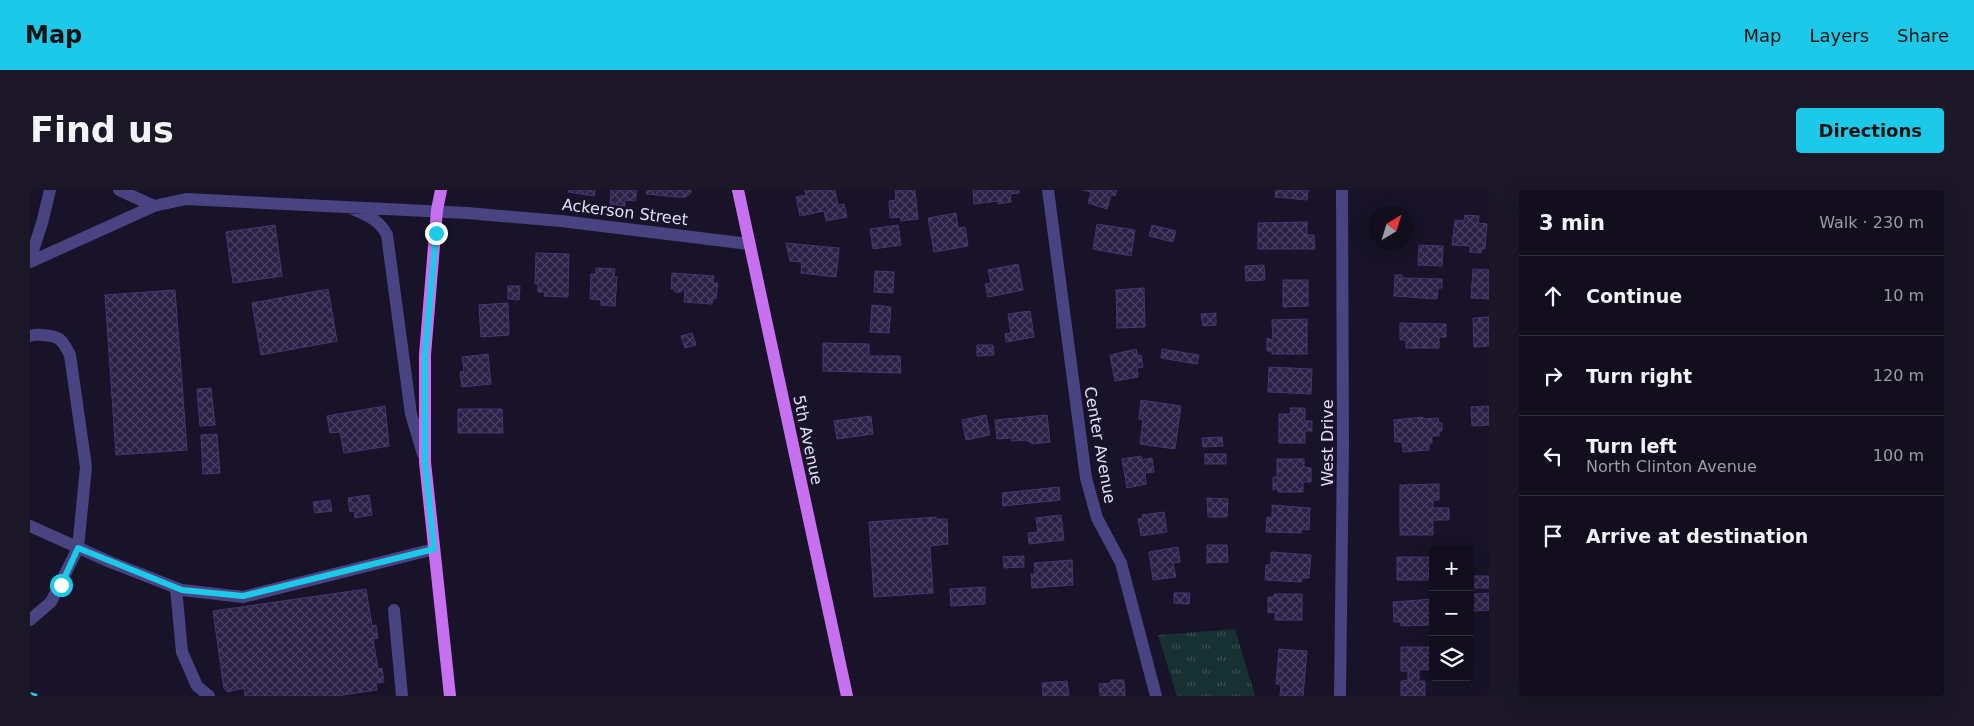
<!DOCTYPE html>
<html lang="en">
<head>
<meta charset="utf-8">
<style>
	:root { --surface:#120e1e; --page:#1b1727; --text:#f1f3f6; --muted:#9c9ca4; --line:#312e3c; --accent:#1dc9e8 }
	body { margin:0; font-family:"DejaVu Sans",sans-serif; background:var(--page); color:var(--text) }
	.controls { position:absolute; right:15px; bottom:15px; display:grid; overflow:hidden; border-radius:5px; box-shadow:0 5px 20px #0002 }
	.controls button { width:45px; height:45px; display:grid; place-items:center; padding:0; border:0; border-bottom:1px solid var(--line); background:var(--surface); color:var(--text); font:25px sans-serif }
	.compass { position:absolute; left:1339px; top:15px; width:45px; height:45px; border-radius:50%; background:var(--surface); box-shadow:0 5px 20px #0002; rotate:38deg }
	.stop { position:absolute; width:15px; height:15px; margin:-11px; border:4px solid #1dc9e8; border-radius:50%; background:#fff }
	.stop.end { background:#1dc9e8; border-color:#fff; box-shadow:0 1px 5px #0008 }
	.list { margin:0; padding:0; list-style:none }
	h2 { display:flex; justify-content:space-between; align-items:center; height:65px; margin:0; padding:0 20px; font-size:21px }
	h2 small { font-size:16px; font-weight:400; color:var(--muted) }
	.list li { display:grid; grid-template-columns:32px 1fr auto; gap:15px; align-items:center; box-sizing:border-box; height:80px; padding:0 20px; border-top:1px solid var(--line) }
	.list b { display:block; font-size:19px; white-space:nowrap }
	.list p { margin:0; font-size:16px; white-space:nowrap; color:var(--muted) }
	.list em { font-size:16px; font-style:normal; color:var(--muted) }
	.icon { flex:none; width:28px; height:28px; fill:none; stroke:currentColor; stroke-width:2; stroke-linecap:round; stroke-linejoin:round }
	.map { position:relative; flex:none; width:1459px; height:506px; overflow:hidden; border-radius:5px }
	header { display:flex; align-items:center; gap:30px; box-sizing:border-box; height:70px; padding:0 25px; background:var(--accent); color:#111 }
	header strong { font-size:24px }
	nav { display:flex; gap:28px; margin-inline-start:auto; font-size:18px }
	.intro { display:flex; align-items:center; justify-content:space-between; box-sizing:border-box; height:120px; padding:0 30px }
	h1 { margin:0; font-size:35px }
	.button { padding:12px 22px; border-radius:5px; background:var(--accent); color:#111; font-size:18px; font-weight:700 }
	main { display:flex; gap:30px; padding:0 30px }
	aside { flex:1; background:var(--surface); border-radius:5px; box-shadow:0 5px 20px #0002 }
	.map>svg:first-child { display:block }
	.grass { fill:url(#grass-tufts) }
	.building { fill:url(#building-cross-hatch); stroke:#443671 }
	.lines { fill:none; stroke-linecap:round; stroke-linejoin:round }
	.minor { stroke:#494382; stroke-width:12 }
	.major { stroke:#c770f0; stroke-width:12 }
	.rail { stroke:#1dc9e8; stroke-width:4; stroke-dasharray:8 6; stroke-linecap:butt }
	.route { stroke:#1dc9e8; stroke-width:6 }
	.labels { text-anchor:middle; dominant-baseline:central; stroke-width:4; stroke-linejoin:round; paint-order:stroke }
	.street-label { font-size:16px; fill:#e3defc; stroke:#181328 }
</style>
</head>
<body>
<header>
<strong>Map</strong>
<nav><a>Map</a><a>Layers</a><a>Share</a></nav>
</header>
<div class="intro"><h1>Find us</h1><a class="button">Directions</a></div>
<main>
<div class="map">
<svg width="1459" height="506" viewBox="0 0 1459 506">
	<defs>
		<pattern id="grass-tufts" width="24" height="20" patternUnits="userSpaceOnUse" patternTransform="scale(1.25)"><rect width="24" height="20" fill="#173132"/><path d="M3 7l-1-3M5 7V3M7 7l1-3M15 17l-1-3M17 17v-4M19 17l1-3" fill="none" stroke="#394e51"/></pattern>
		<pattern id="building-cross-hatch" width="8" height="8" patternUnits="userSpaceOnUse" patternTransform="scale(1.25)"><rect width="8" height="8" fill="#2b2147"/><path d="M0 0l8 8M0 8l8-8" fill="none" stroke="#4a4162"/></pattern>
	</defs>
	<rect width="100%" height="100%" fill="#181328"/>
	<path class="grass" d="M 1205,439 L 1225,506 L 1147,506 L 1128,445 Z"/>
	<path class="building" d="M 539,0 L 565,0 L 564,6 L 538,2 Z
		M 581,0 L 607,0 L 605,11 L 595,10 L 595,16 L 580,14 Z
		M 617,0 L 661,0 L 661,3 L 656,7 L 647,7 L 616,4 Z
		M 775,0 L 805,0 L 808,15 L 814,14 L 817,27 L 796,31 L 794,21 L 770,26 L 766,7 L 776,5 Z
		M 865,0 L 885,0 L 888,29 L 871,31 L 870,27 L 860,28 L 859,11 L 866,10 Z
		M 943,0 L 989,0 L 989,3 L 980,4 L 981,12 L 968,14 L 968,11 L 944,14 Z
		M 1053,0 L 1087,0 L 1085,6 L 1081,5 L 1077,19 L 1058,13 L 1061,2 Z
		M 1246,0 L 1278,0 L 1277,10 L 1245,7 Z
		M 926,23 L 928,38 L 935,37 L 938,56 L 904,62 L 898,28 Z
		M 1435,25 L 1449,26 L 1448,33 L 1457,34 L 1455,59 L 1452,59 L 1451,63 L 1440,62 L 1440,56 L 1422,55 L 1425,30 L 1434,31 Z
		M 1277,32 L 1277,45 L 1284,45 L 1285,59 L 1228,59 L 1228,33 Z
		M 1067,34 L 1105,40 L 1101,66 L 1063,59 Z
		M 245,35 L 252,86 L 203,93 L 196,42 Z
		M 868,35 L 871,55 L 843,59 L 840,39 Z
		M 1122,35 L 1146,41 L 1143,52 L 1119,46 Z
		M 756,53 L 809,58 L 806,87 L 771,83 L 772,72 L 760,71 Z
		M 1389,55 L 1413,56 L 1412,76 L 1388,75 Z
		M 506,63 L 539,64 L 538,107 L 514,106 L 515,102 L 508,102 L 508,94 L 505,94 Z
		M 988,74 L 993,100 L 958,107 L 955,94 L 961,93 L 958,80 Z
		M 1234,75 L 1235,90 L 1216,91 L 1215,76 Z
		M 566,78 L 585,79 L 584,87 L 587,87 L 585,116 L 571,115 L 571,110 L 560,109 L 561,84 L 566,84 Z
		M 1443,79 L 1459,80 L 1459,109 L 1441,108 Z
		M 845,81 L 864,82 L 863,103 L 844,102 Z
		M 642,83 L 684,86 L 683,93 L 688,93 L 686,109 L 683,108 L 682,114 L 654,112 L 655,100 L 651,100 L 651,102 L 645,102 L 645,99 L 641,99 Z
		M 1365,85 L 1372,85 L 1372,88 L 1412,89 L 1412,98 L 1408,98 L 1407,109 L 1364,106 Z
		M 1253,90 L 1278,90 L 1278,116 L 1253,117 Z
		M 478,96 L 490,96 L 489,110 L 478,109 Z
		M 1114,98 L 1115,137 L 1087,138 L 1086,100 Z
		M 298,99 L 307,151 L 231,165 L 222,113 Z
		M 145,100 L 157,260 L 86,265 L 75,105 Z
		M 478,113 L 479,145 L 451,147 L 449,115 Z
		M 842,115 L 861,117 L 859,143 L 840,142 Z
		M 1000,121 L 1004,147 L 976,152 L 975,144 L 981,143 L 978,124 Z
		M 1186,123 L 1186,135 L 1173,136 L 1171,124 Z
		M 1459,127 L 1459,156 L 1444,157 L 1443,128 Z
		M 1277,129 L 1277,164 L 1242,164 L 1242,161 L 1237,161 L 1237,148 L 1243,150 L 1242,130 Z
		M 1370,133 L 1416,134 L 1416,147 L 1409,147 L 1409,158 L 1376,158 L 1376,150 L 1370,150 Z
		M 662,143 L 666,155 L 655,158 L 651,146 Z
		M 793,153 L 839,154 L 839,166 L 870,166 L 871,183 L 793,181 Z
		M 947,155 L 963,155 L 964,165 L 947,166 Z
		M 1106,159 L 1108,166 L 1111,165 L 1113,177 L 1107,178 L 1108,187 L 1085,191 L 1080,165 Z
		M 1132,159 L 1169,165 L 1167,174 L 1131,168 Z
		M 458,164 L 461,194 L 432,197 L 430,182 L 434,181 L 432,167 Z
		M 1239,177 L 1282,179 L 1281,204 L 1238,202 Z
		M 181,198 L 185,235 L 170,236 L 167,199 Z
		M 1111,210 L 1151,216 L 1145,259 L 1110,254 L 1113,230 L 1109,229 Z
		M 355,216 L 359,256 L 314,263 L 310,242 L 300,243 L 297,226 Z
		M 1459,216 L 1459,235 L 1442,236 L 1441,217 Z
		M 1260,218 L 1275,218 L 1275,231 L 1282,231 L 1282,241 L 1275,241 L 1275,253 L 1249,253 L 1249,224 L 1261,224 Z
		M 428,219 L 472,219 L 473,243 L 428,243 Z
		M 956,225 L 960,245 L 936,250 L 932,230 Z
		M 1017,225 L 1020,252 L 1002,254 L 996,250 L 982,251 L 982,248 L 967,249 L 965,230 Z
		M 841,226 L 843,244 L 807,249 L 804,231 Z
		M 1393,227 L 1393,229 L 1408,228 L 1409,233 L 1412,233 L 1412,241 L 1409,241 L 1409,246 L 1402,246 L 1402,253 L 1399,253 L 1399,260 L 1373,262 L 1372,252 L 1365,252 L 1364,230 Z
		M 187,244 L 190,283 L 173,284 L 171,245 Z
		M 1192,247 L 1193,256 L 1173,257 L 1172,248 Z
		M 1175,264 L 1196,264 L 1196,274 L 1175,274 Z
		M 1111,266 L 1112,270 L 1122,268 L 1124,282 L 1115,283 L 1116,294 L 1097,298 L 1092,269 Z
		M 1247,269 L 1274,269 L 1274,277 L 1281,278 L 1281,292 L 1273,292 L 1273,302 L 1248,302 L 1247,298 L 1243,300 L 1243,287 L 1247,287 Z
		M 1409,294 L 1409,310 L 1403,310 L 1403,318 L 1419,318 L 1419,330 L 1403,330 L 1403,345 L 1370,345 L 1370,295 Z
		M 1029,297 L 1030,310 L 973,316 L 972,303 Z
		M 339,305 L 342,325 L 325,328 L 324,321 L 320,322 L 318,308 Z
		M 1177,308 L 1198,309 L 1197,327 L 1178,327 Z
		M 300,310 L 302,321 L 285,323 L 283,312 Z
		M 1242,315 L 1280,318 L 1279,340 L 1272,339 L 1271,343 L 1236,342 L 1237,327 L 1242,328 Z
		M 1134,322 L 1137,342 L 1111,346 L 1108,329 L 1113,328 L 1112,325 Z
		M 1031,325 L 1034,350 L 999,354 L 998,343 L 1008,342 L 1006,328 Z
		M 906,327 L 906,329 L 917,329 L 918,354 L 900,356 L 903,403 L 844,407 L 839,332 Z
		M 1177,355 L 1197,355 L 1198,372 L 1177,373 Z
		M 1148,357 L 1150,372 L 1143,373 L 1146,387 L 1123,390 L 1119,362 Z
		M 1241,362 L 1281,365 L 1279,388 L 1272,388 L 1271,392 L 1235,390 L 1236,375 L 1241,375 Z
		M 994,366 L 994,377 L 974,378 L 973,367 Z
		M 1367,367 L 1403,367 L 1403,379 L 1399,379 L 1398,390 L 1367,390 Z
		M 1042,370 L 1043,395 L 1002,398 L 1001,384 L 1005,384 L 1004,373 Z
		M 1443,386 L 1459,386 L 1459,398 L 1443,398 Z
		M 955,397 L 955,414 L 921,416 L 920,399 Z
		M 336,399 L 342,436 L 346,435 L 348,448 L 343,449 L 348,479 L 352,478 L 354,492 L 346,493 L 347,500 L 306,506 L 215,506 L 214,498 L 197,502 L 196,499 L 194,499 L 183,421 Z
		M 1144,403 L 1160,403 L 1159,414 L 1144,413 Z
		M 1459,403 L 1459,420 L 1444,421 L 1443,404 Z
		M 1244,404 L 1272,404 L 1272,430 L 1245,430 L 1245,422 L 1238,423 L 1238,407 L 1244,407 Z
		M 1403,409 L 1403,435 L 1371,436 L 1371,432 L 1364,432 L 1363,412 Z
		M 1371,457 L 1402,457 L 1402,479 L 1389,480 L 1389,491 L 1395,491 L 1395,506 L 1371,506 L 1371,491 L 1378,490 L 1378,481 L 1371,481 Z
		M 1249,459 L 1277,461 L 1273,506 L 1250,506 L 1251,494 L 1246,494 Z
		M 1081,490 L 1094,490 L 1095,506 L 1070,506 L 1069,494 L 1081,493 Z
		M 1037,491 L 1039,506 L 1013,506 L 1012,493 Z"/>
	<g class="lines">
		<path class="minor" d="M 89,0 L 124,16
			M 1018,0 L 1056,288 L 1067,328 L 1091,373 L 1126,506
			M 323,19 C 336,25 350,30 357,45 L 381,224 L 393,264
			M 0,70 L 12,33 L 20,0
			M 0,72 L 124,16 L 156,9 L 437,23 L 531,31 L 719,54
			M 0,146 C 5,144 7,145 12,145 C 30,146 32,149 40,165 L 56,277 L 48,358 L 21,412 L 0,430
			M 0,336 L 80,372 L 152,400 L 213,407 L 404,359
			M 146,398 L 152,462 L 167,496 L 179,506
			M 364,420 L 372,506
			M 1310,506 L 1313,257 L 1312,0"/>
		<path class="major" d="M 411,0 L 407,20 L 395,165 L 395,272 L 420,506
			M 708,0 L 817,506"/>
		<path class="rail" d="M 0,504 L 7,506"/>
	</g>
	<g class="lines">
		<path class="route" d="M 31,395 L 48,358 L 152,400 L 213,406 L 404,359 L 395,272 L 395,165 L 406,43"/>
	</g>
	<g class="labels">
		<g class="street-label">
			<text transform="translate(595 22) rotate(7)">Ackerson Street</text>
			<text transform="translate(778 250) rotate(78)">5th Avenue</text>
			<text transform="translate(1297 253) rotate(-90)">West Drive</text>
			<text transform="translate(1070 255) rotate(80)">Center Avenue</text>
		</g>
	</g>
</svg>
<div class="controls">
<button>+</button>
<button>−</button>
<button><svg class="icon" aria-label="layers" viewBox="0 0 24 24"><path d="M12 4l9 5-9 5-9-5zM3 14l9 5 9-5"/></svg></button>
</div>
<svg class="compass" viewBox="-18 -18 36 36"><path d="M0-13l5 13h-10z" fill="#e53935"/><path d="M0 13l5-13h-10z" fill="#9c9ca4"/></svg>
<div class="stop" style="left:31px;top:395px"></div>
<div class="stop end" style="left:406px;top:43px"></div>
</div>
<aside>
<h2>3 min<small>Walk · 230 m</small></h2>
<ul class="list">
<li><svg class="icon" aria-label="ahead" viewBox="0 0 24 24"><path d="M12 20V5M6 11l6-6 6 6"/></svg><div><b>Continue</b></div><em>10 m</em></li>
<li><svg class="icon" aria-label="right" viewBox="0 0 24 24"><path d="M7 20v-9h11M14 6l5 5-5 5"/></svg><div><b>Turn right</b></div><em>120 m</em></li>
<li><svg class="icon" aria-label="left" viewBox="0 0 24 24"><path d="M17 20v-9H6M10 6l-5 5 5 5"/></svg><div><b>Turn left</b><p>North Clinton Avenue</p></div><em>100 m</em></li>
<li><svg class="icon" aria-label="arrive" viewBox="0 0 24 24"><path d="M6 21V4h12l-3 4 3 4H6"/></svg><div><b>Arrive at destination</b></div></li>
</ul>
</aside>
</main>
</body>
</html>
